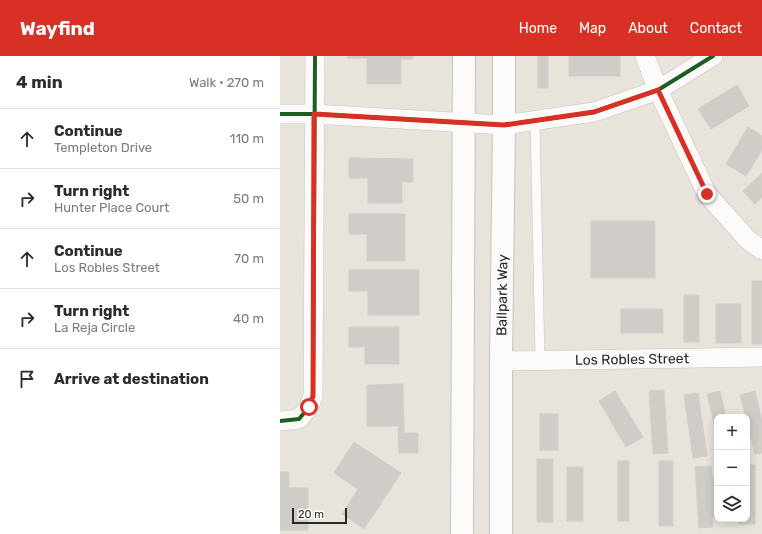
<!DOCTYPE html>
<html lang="en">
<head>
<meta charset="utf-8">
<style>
	:root { --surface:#fff; --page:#f7f7f7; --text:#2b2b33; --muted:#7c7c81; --line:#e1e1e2; --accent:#d93025 }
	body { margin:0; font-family:Rubik,sans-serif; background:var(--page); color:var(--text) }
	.controls { position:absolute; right:12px; bottom:12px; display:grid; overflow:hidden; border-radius:8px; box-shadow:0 2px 10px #0003 }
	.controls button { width:36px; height:36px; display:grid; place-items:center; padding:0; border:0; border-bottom:1px solid var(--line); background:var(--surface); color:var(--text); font:20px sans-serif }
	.scale { position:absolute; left:12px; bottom:10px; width:55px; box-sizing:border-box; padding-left:4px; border:2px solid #282828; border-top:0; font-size:11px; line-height:14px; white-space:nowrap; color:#282828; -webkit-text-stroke:3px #fff; paint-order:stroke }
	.stop { position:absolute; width:12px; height:12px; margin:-9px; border:3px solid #d93025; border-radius:50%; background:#fff }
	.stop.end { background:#d93025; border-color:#fff; box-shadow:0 1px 4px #0008 }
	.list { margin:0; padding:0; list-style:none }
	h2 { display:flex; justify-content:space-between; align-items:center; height:52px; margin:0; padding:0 16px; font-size:17px }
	h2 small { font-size:13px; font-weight:400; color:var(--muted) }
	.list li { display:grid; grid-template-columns:26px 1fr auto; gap:12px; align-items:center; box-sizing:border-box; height:60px; padding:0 16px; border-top:1px solid var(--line) }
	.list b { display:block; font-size:15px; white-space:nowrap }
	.list p { margin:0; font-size:13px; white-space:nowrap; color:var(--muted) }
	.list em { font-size:13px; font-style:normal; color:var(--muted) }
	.icon { flex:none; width:22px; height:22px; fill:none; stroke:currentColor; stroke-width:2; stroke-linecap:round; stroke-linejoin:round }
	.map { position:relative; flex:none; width:482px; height:478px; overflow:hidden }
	header { display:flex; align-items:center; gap:24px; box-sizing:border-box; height:56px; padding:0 20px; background:var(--accent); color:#fff }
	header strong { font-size:19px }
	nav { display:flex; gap:22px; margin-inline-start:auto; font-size:14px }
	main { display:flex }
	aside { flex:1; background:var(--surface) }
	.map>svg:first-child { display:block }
	.building { fill:#d0cdc8; stroke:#d2cfc9 }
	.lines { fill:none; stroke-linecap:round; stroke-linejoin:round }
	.service-casing { stroke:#c4c3c2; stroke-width:10 }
	.minor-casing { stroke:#c4c3c2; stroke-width:20 }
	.secondary-casing { stroke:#c4c3c2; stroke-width:24 }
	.service { stroke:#fcfbfa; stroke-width:9 }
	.minor { stroke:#fcfbfa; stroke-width:19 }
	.secondary { stroke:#fcfbfa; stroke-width:22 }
	.cycleway-casing { stroke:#fff; stroke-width:6 }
	.cycleway { stroke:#1b5e20; stroke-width:4 }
	.route { stroke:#d93025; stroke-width:5 }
	.labels { text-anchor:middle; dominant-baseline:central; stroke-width:3.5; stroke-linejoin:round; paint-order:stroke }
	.street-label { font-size:14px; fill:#282828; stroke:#fff }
</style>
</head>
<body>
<header>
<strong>Wayfind</strong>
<nav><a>Home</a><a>Map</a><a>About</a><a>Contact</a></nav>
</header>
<main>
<aside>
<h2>4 min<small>Walk · 270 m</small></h2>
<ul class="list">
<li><svg class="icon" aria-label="ahead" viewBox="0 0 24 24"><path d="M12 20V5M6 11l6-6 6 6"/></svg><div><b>Continue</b><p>Templeton Drive</p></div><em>110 m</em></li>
<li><svg class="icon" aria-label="right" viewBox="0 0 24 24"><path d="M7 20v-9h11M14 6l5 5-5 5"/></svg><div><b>Turn right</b><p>Hunter Place Court</p></div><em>50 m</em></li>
<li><svg class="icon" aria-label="ahead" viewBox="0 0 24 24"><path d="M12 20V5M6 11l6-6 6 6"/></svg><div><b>Continue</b><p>Los Robles Street</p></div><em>70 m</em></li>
<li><svg class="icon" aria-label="right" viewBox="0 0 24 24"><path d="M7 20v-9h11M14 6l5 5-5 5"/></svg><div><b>Turn right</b><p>La Reja Circle</p></div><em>40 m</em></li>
<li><svg class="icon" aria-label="arrive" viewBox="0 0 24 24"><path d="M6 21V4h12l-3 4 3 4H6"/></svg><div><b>Arrive at destination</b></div></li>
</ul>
</aside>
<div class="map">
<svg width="482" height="478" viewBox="0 0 482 478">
	<rect width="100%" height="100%" fill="#e8e4dc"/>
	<path class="building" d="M 68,0 L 133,0 L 133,3 L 121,3 L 121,28 L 87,28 L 87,2 L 68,2 Z
		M 258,0 L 268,0 L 268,32 L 258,32 Z
		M 289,0 L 340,0 L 340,20 L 289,20 Z
		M 457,29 L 469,50 L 431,73 L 418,53 Z
		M 468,71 L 482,80 L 482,94 L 466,120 L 446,108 Z
		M 69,102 L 133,103 L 133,126 L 122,126 L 122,147 L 88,147 L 88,122 L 69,122 Z
		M 482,117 L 482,141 L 475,148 L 463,135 Z
		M 69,158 L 125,158 L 125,205 L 87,205 L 87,178 L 69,178 Z
		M 311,165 L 375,165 L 375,222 L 311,222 Z
		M 69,214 L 139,214 L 139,259 L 88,259 L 88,235 L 69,235 Z
		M 472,225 L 482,225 L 482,288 L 472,288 Z
		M 404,239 L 419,239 L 419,286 L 404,286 Z
		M 436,248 L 461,248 L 461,287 L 436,287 Z
		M 341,253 L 383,253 L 383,277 L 341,277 Z
		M 69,271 L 119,271 L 119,308 L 85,308 L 85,291 L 69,291 Z
		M 123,328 L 124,377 L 138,377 L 138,397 L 119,397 L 118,370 L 87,370 L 87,329 Z
		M 384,334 L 388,397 L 373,398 L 369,335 Z
		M 335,335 L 363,381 L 346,391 L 319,345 Z
		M 440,335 L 446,361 L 437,361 L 437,380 L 427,338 Z
		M 475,335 L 482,364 L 482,397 L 475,398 L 467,366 L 467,361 L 466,361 L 460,339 Z
		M 418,337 L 427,400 L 413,402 L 404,339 Z
		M 260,358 L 278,358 L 278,394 L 260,394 Z
		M 74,386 L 121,417 L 84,473 L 62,458 L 78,433 L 54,417 Z
		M 257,403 L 273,403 L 273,466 L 257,466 Z
		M 338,405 L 349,405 L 349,465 L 338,465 Z
		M 379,405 L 393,405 L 393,470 L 379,470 Z
		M 467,409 L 475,409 L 475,468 L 459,468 L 459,463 L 467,463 Z
		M 431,410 L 432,422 L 437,422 L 437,461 L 432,461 L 433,471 L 419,472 L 415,411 Z
		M 287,411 L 303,411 L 303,465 L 287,465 Z
		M 0,416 L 9,416 L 9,432 L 28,432 L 28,474 L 0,474 Z"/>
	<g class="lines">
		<defs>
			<path id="service" d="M 255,65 L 260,304"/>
			<g id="minor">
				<path d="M 365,0 L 378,34 L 427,138 L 468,184 L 482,194"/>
				<path d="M 0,58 L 34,58 L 224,69 L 314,56 L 378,34 L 433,0"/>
				<path id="s1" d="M 221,305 L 482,301"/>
				<path d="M 0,365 L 19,363 L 29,351 L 33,340 L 35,0"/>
			</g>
			<g id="secondary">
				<path d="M 182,478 L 184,0"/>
				<path id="s2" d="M 221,478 L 221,305 L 224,69 L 224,0"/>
			</g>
		</defs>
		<use href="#service" class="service-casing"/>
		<use href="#minor" class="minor-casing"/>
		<use href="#secondary" class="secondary-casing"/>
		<use href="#service" class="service"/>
		<use href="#minor" class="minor"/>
		<use href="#secondary" class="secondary"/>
		<defs>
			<path id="cycleway" d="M 0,58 L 34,58 L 224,69 L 314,56 L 378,34 L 433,0
				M 0,365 L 19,363 L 29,351 L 33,340 L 35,0"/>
		</defs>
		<use href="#cycleway" class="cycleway-casing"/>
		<use href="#cycleway" class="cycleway"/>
	</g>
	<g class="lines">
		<path class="route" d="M 29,351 L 33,340 L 34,58 L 224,69 L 314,56 L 378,34 L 427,138"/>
	</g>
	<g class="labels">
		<g class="street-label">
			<text stroke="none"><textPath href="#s2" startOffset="239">Ballpark Way</textPath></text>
			<text stroke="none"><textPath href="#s1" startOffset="131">Los Robles Street</textPath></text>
		</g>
	</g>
</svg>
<div class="controls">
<button>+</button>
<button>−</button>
<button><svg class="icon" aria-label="layers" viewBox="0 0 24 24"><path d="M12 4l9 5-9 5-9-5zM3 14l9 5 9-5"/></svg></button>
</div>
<div class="scale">20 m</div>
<div class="stop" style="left:29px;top:351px"></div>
<div class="stop end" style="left:427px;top:138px"></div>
</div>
</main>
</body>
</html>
